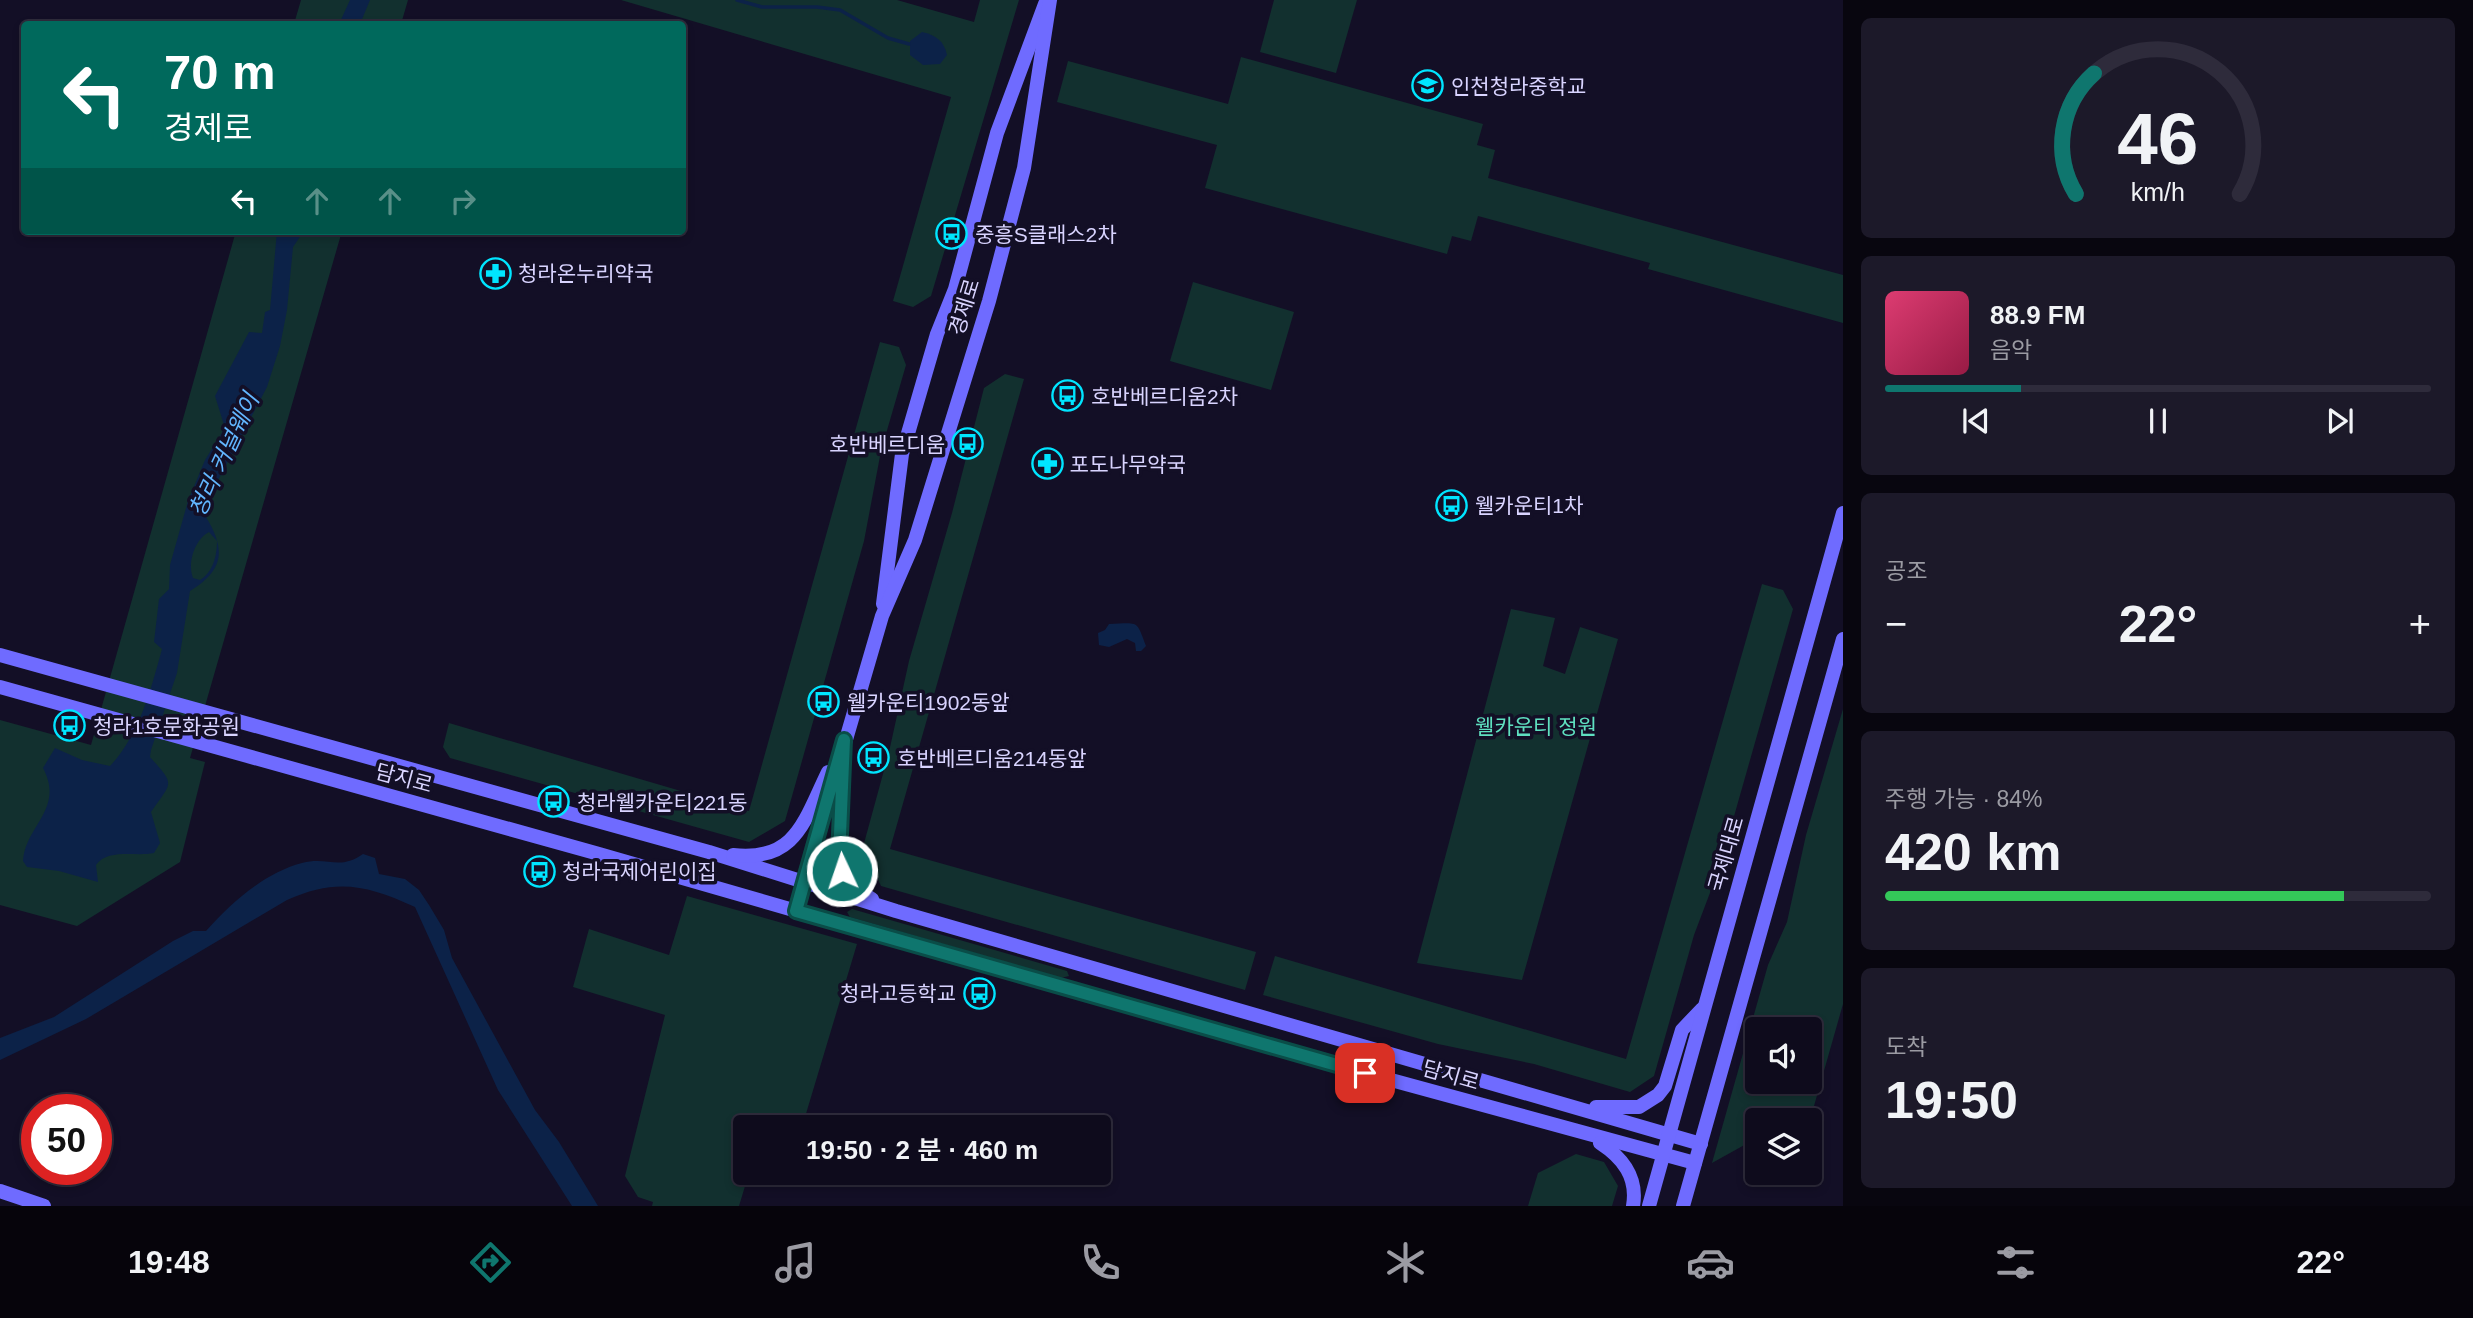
<!DOCTYPE html>
<html lang="ko">
<head>
<meta charset="utf-8">
<style>
  :root { --surface:#0e0b1c; --page:#1c1929; --text:#f1f3f6; --muted:#9b9ba3; --line:#2e2b3b; --accent:#0f766e }
  body { margin:0; font-family:Arial,"Noto Sans KR",sans-serif; background:var(--page); color:var(--text); height:100vh; display:flex; flex-direction:column; font-size:26px; white-space:nowrap }
  * { box-sizing:border-box; margin:0 }
  p { font-size:23px; color:var(--muted) }
  .icon { flex:none; width:38px; height:38px; fill:none; stroke:currentColor; stroke-width:2; stroke-linecap:round; stroke-linejoin:round }
  .map { position:relative; flex:1; overflow:hidden }
  .sheet { display:flex; flex-direction:column; gap:18px; padding:18px; background:#08060f; width:630px }
  .sheet>* { flex:none }
  .banner { position:absolute; left:21px; top:21px; width:665px; height:214px; border-radius:7px; box-shadow:0 4px 10px #0003,0 0 0 2px var(--line); background:#00695c; color:#fff; overflow:hidden }
  .controls { position:absolute; left:1745px; top:1017px; display:grid; gap:14px }
  .controls a { display:grid; place-items:center; width:77px; height:77px; border-radius:7px; background:var(--surface); box-shadow:0 4px 10px #0003,0 0 0 2px var(--line); font-size:35px }
  .speed { position:absolute; left:21px; top:1094px; display:flex; gap:14px; font-size:35px; font-weight:700; text-align:center }
  .speed>* { display:grid; place-content:center; width:91px; height:91px; border-radius:50%; background:var(--surface); box-shadow:0 4px 10px #0003,0 0 0 2px var(--line); line-height:1 }
  .speed .limit { border:10px solid #d22; background:#fff; color:#111 }
  .pin { position:absolute; display:grid; place-items:center; width:60px; height:60px; color:#fff; margin:-30px; border-radius:14px; box-shadow:0 4px 10px #0006 }
  .me { position:absolute; width:77px; margin:-38px; rotate:357deg; stroke-linejoin:round; filter:drop-shadow(0 0 5px #0008) }
  .turn { display:flex; align-items:center; gap:24px; height:147px; padding:0 28px; font-size:32px }
  .turn .icon { width:91px; height:91px; stroke-width:2.5 }
  .turn b { display:block; font-size:49px; line-height:60px }
  .lanes { display:flex; align-items:center; height:66px; padding:0 28px; background:#0003; justify-content:center; gap:35px; direction:ltr }
  .lanes .off { opacity:.35 }
  .big { font-size:52px; font-weight:600; line-height:1.1 }
  .sheet .card { flex:1; display:flex; flex-direction:column; justify-content:center; gap:10px; min-width:0; padding:0 24px; border-radius:10px; background:var(--page) }
  .sheet .dial { align-items:center; gap:0 }
  .dial svg { height:182px; overflow:visible; fill:none; stroke:var(--line); stroke-width:7; stroke-linecap:round; text-anchor:middle }
  .dial text { fill:var(--text); stroke:none }
  .song { display:flex; align-items:center; gap:21px }
  .cover { width:84px; height:84px; border-radius:10px; background:linear-gradient(135deg,hsl(340 70% 55%),hsl(340 70% 35%)) }
  .played { height:7px; border-radius:4px; background:linear-gradient(90deg,var(--accent) 25%,var(--line) 25%) }
  .keys { display:flex; justify-content:space-around; direction:ltr }
  .heat { display:flex; justify-content:space-between; align-items:center; font-size:38px; direction:ltr }
  .charge { height:10px; border-radius:5px; background:linear-gradient(90deg,#34c759 84%,var(--line) 0) }
  .trip { position:absolute; left:733px; top:1115px; width:378px; height:70px; border-radius:7px; background:var(--surface); box-shadow:0 4px 10px #0003,0 0 0 2px var(--line); font-weight:600; line-height:70px; text-align:center }
  .dock { display:flex; height:112px; justify-content:space-around; align-items:center; background:#06040b; color:var(--muted) }
  .dock .icon { width:49px; height:49px }
  .dock .selected { color:var(--accent) }
  .dock b { font-size:32px; color:var(--text) }
  main { display:flex; flex:1; min-height:0 }
  .map>svg:first-child { display:block }
  .green { fill:#12302f; fill-rule:evenodd }
  .water { fill:#0c2248; fill-rule:evenodd }
  .lines { fill:none; stroke-linecap:round; stroke-linejoin:round }
  .stream { stroke:#0c2248; stroke-width:3.5 }
  .secondary { stroke:#6f6bff; stroke-width:14 }
  .route-casing { stroke:#0a4d48; stroke-width:18 }
  .route { stroke:#0f766e; stroke-width:12 }
  .labels { text-anchor:middle; dominant-baseline:central; stroke-width:7; stroke-linejoin:round; paint-order:stroke }
  .poi-label { font-size:21px; fill:#d9d4ff; stroke:#130f26; text-anchor:start }
  .street-label { font-size:21px; fill:#d9d4ff; stroke:#130f26 }
  .park-label { font-size:21px; fill:#5fe0c0; stroke:#130f26 }
  .water-label { font-size:23px; font-style:italic; fill:#62b6ff; stroke:#130f26 }
</style>
</head>
<body>
<main>
<div class="map">
<svg width="1843" height="1206" viewBox="0 0 1843 1206">
  <rect width="100%" height="100%" fill="#130f26"/>
  <!-- green -->
  <g class="green">
    <path d="M301,0H408L401,24H294Z"/>
    <path d="M621,0H897L974,22L980,0H1019L931,296L913,307L893,301L951,97Z"/>
    <path d="M1274,0H1357L1336,73L1260,52Z"/>
    <path d="M1241,57L1483,124L1477,145L1495,150L1488,178L1843,275V323L1648,269L1650,263L1478,216L1471,241L1452,236L1447,254L1205,188L1217,145L1057,102L1068,61L1228,104Z"/>
    <path d="M236,231H342L190,758L205,762L180,862L77,926L0,905V720L91,745Z"/>
    <path d="M1193,282L1294,312L1271,390L1170,361Z"/>
    <path d="M880,342L899,347L906,365L881,451L864,541L785,821L749,842L450,758L443,747L449,723L749,811Z"/>
    <path d="M1005,374L1024,379L890,849L1256,952L1245,990L881,886L863,847L889,752L909,661L952,513L984,388Z"/>
    <path d="M1762,584L1783,590L1793,609L1719,869L1694,935L1654,1076L1630,1092L1534,1064L1438,1044L1263,995L1275,956L1626,1059Z"/>
    <path d="M1511,609L1555,618L1543,666L1565,674L1580,627L1618,639L1522,980L1417,963Z"/>
    <path d="M1843,709V1004L1814,1106L1789,1120H1757V1138L1712,1163L1768,965L1787,922L1806,835ZM1757,1029H1810V1082H1757Z"/>
    <path d="M687,896L857,944L802,1127H746V1172L749,1173L739,1206H652L653,1202L638,1197L625,1176L665,1015L573,987L589,929L669,955Z"/>
    <path d="M852,909L1067,971L1069,976L1061,978L850,917L847,912Z"/>
    <path d="M1576,1154L1604,1162L1618,1186L1612,1206H1528L1538,1173Z"/>
  </g>
  <!-- water -->
  <g class="water">
    <path d="M350,0H370L360,24H339Z"/>
    <path d="M922,32C936,35 944,41 947,55L940,64L923,65L910,55V41Z"/>
    <path d="M277,231H304L293,247L287,310L280,346L267,387L205,505L210,510L206,517C226,550 224,570 190,591L177,673L151,750L150,757C176,786 172,781 151,812L160,843L154,853C136,857 108,848 96,865L98,882L59,871L27,867L23,861C25,826 65,809 43,768L55,748L82,760L110,766C139,736 151,689 162,649L154,642L159,599L169,589L170,565L188,501L205,460L225,428L215,396L249,332L262,333L265,312L270,310ZM209,532L217,541C217,556 213,572 200,580L193,578C187,563 195,539 209,532Z"/>
    <path d="M1109,624C1140,623 1136,620 1146,646L1141,651H1136L1135,643L1127,639L1109,647L1099,645L1098,633L1105,630Z"/>
    <path d="M363,854L375,858L379,874L405,879L419,890L429,905L444,930L452,958L535,1110L559,1142L598,1206H572L498,1090L415,907C366,885 337,878 287,900L86,1019L0,1060V1038L54,1017L173,941L193,931H206C231,903 264,873 302,863C328,856 339,871 363,854Z"/>
  </g>
  <g class="lines">
    <!-- stream -->
    <path class="stream" d="M737,0L762,7H817L840,10L888,38L909,44"/>
    <!-- secondary -->
    <g class="secondary">
      <path d="M883,604L902,454L937,334L955,289L997,133L1045,4"/>
      <path d="M0,655L709,852L896,911L1701,1144"/>
      <path d="M0,687L599,854L1241,1039L1695,1163"/>
      <path d="M844,759L839,858C844,878 854,889 872,899"/>
      <path d="M733,855C796,862 804,821 828,772"/>
      <path d="M796,911L882,616L915,540L989,301L1024,168L1050,0"/>
      <path d="M1596,1107H1639L1658,1095L1665,1086L1682,1030L1702,1009"/>
      <path d="M1600,1143C1623,1158 1638,1177 1633,1206"/>
      <path d="M0,1191L44,1206"/>
      <path d="M1649,1206L1843,513"/>
      <path d="M1683,1206L1843,639"/>
    </g>
  </g>
  <g class="lines">
    <defs>
      <path id="route" d="M842,871L839,858L844,740L796,911L1365,1073"/>
    </defs>
    <!-- route casing -->
    <use href="#route" class="route-casing"/>
    <!-- route -->
    <use href="#route" class="route"/>
  </g>
  <!-- icons -->
  <defs>
    <symbol id="school-ring" viewBox="-11 -11 22 22"><circle r="9.5" fill="#130f26" stroke="#00e5ff" stroke-width="1.5"/><path d="M0-5L7-2L0 1L-7-2ZM-4 1L0 2.5L4 1V4Q0 6-4 4Z" fill="#00e5ff"/></symbol>
    <symbol id="bus-ring" viewBox="-11 -11 22 22"><circle r="9.5" fill="#130f26" stroke="#00e5ff" stroke-width="1.5"/><path d="M-5-6H5V4H4V6H2V4H-2V6H-4V4H-5ZM-3.5-4V0h7V-4ZM-3.5 1.2v1.5H-2V1.2ZM2 1.2v1.5H3.5V1.2Z" fill="#00e5ff"/></symbol>
    <symbol id="pharmacy-ring" viewBox="-11 -11 22 22"><circle r="9.5" fill="#130f26" stroke="#00e5ff" stroke-width="1.5"/><path d="M-2-6h4v4h4v4h-4v4h-4v-4h-4v-4h4Z" fill="#00e5ff"/></symbol>
  </defs>
  <g fill-rule="evenodd">
    <use href="#school-ring" x="1410" y="68" width="35" height="35"/>
    <use href="#bus-ring" x="934" y="216" width="35" height="35"/>
    <use href="#pharmacy-ring" x="478" y="256" width="35" height="35"/>
    <use href="#bus-ring" x="1050" y="378" width="35" height="35"/>
    <use href="#bus-ring" x="950" y="426" width="35" height="35"/>
    <use href="#pharmacy-ring" x="1030" y="446" width="35" height="35"/>
    <use href="#bus-ring" x="1434" y="488" width="35" height="35"/>
    <use href="#bus-ring" x="806" y="684" width="35" height="35"/>
    <use href="#bus-ring" x="52" y="708" width="35" height="35"/>
    <use href="#bus-ring" x="856" y="740" width="35" height="35"/>
    <use href="#bus-ring" x="536" y="784" width="35" height="35"/>
    <use href="#bus-ring" x="522" y="854" width="35" height="35"/>
    <use href="#bus-ring" x="962" y="976" width="35" height="35"/>
  </g>
  <g class="labels">
    <!-- poi labels -->
    <g class="poi-label">
      <text x="1451" y="86">인천청라중학교</text>
      <text x="975" y="234">중흥S클래스2차</text>
      <text x="518" y="273">청라온누리약국</text>
      <text x="1091" y="396">호반베르디움2차</text>
      <text x="945" y="444" text-anchor="end">호반베르디움</text>
      <text x="1070" y="464">포도나무약국</text>
      <text x="1475" y="505">웰카운티1차</text>
      <text x="847" y="702">웰카운티1902동앞</text>
      <text x="93" y="726">청라1호문화공원</text>
      <text x="897" y="758">호반베르디움214동앞</text>
      <text x="577" y="802">청라웰카운티221동</text>
      <text x="562" y="871">청라국제어린이집</text>
      <text x="956" y="993" text-anchor="end">청라고등학교</text>
    </g>
    <!-- street labels -->
    <g class="street-label">
      <text transform="translate(964 307) rotate(-73)">경제로</text>
      <text transform="translate(404 778) rotate(15)">담지로</text>
      <text transform="translate(1726 854) rotate(-74)">국제대로</text>
      <text transform="translate(1451 1075) rotate(16)">담지로</text>
    </g>
    <!-- park labels -->
    <g class="park-label">
      <text x="1536" y="726">웰카운티 정원</text>
    </g>
    <!-- water labels -->
    <g class="water-label">
      <text transform="translate(224 455) rotate(-65)">청라 커널웨이</text>
    </g>
  </g>
</svg>
<div class="controls">
<a><svg class="icon" aria-label="sound" viewBox="0 0 24 24"><path d="M4 9h4l5-4v14l-5-4H4zM17 9q2 3 0 6"/></svg></a>
<a><svg class="icon" aria-label="layers" viewBox="0 0 24 24"><path d="M12 4l9 5-9 5-9-5zM3 14l9 5 9-5"/></svg></a>
</div>
<div class="speed"><div class="limit">50</div></div>
<div class="pin" style="left:1365px;top:1073px;background:#d93025"><svg class="icon" aria-label="arrive" viewBox="0 0 24 24"><path d="M6 21V4h12l-3 4 3 4H6"/></svg></div>
<svg class="me" style="left:842px;top:871px" viewBox="-20 -20 40 40"><circle r="17" fill="#0f766e" stroke="#fff" stroke-width="3"/><path d="M0-11L8 9 0 5-8 9z" fill="#fff"/></svg>
<div class="trip">19:50 · 2 분 · 460 m</div>
<div class="banner">
<div class="turn"><svg class="icon" aria-label="left" viewBox="0 0 24 24"><path d="M17 20v-9H6M10 6l-5 5 5 5"/></svg><div><b>70 m</b>경제로</div></div>
<div class="lanes"><svg class="icon" aria-label="left" viewBox="0 0 24 24"><path d="M17 20v-9H6M10 6l-5 5 5 5"/></svg><svg class="icon off" aria-label="ahead" viewBox="0 0 24 24"><path d="M12 20V5M6 11l6-6 6 6"/></svg><svg class="icon off" aria-label="ahead" viewBox="0 0 24 24"><path d="M12 20V5M6 11l6-6 6 6"/></svg><svg class="icon off" aria-label="right" viewBox="0 0 24 24"><path d="M7 20v-9h11M14 6l5 5-5 5"/></svg></div>
</div>
</div>
<section class="sheet">
<div class="card dial"><svg viewBox="0 0 100 80">
<path d="M14 69A42 42 0 1 1 86 69"/>
<path d="M14 69A42 42 0 0 1 22 16" stroke="#0f766e"/>
<text x="50" y="56" font-size="32" font-weight="700">46</text>
<text x="50" y="72" font-size="11">km/h</text>
</svg></div>
<div class="card">
<div class="song"><i class="cover"></i><div><b>88.9 FM</b><p>음악</p></div></div>
<div class="played"></div>
<div class="keys"><svg class="icon" aria-label="previous" viewBox="0 0 24 24"><path d="M18 5L8 12l10 7zM5 5v14"/></svg><svg class="icon" aria-label="pause" viewBox="0 0 24 24"><path d="M8 5v14M16 5v14"/></svg><svg class="icon" aria-label="next" viewBox="0 0 24 24"><path d="M6 5l10 7-10 7zM19 5v14"/></svg></div>
</div>
<div class="card"><p>공조</p>
<div class="heat"><a>−</a><b class="big">22°</b><a>+</a></div>
</div>
<div class="card"><p>주행 가능 · 84%</p><b class="big">420 km</b><div class="charge"></div></div>
<div class="card"><p>도착</p><b class="big">19:50</b></div>
</section>
</main>
<nav class="dock">
<b>19:48</b>
<svg class="icon selected" aria-label="directions" viewBox="0 0 24 24"><path d="M12 3l9 9-9 9-9-9zM9 14v-3h6M13 9l2 2-2 2"/></svg>
<svg class="icon" aria-label="music" viewBox="0 0 24 24"><path d="M9 18V5l10-2v13"/><circle cx="6" cy="18" r="3"/><circle cx="16" cy="16" r="3"/></svg>
<svg class="icon" aria-label="phone" viewBox="0 0 24 24"><path d="M5 4h4l2 5-3 2q2 4 5 5l2-3 5 2v4C11 20 4 13 5 4z"/></svg>
<svg class="icon" aria-label="climate" viewBox="0 0 24 24"><path d="M12 3v18M4 7l16 10M4 17L20 7"/></svg>
<svg class="icon" aria-label="car" viewBox="0 0 24 24"><path d="M5 17H2v-5l4-1 3-4h7l3 4 3 1v5h-3M9 17h6M6 11h13"/><circle cx="7" cy="17" r="2"/><circle cx="17" cy="17" r="2"/></svg>
<svg class="icon" aria-label="filters" viewBox="0 0 24 24"><path d="M4 7h16M4 17h16"/><circle cx="9" cy="7" r="2"/><circle cx="15" cy="17" r="2"/></svg>
<b>22°</b>
</nav>
</body>
</html>
